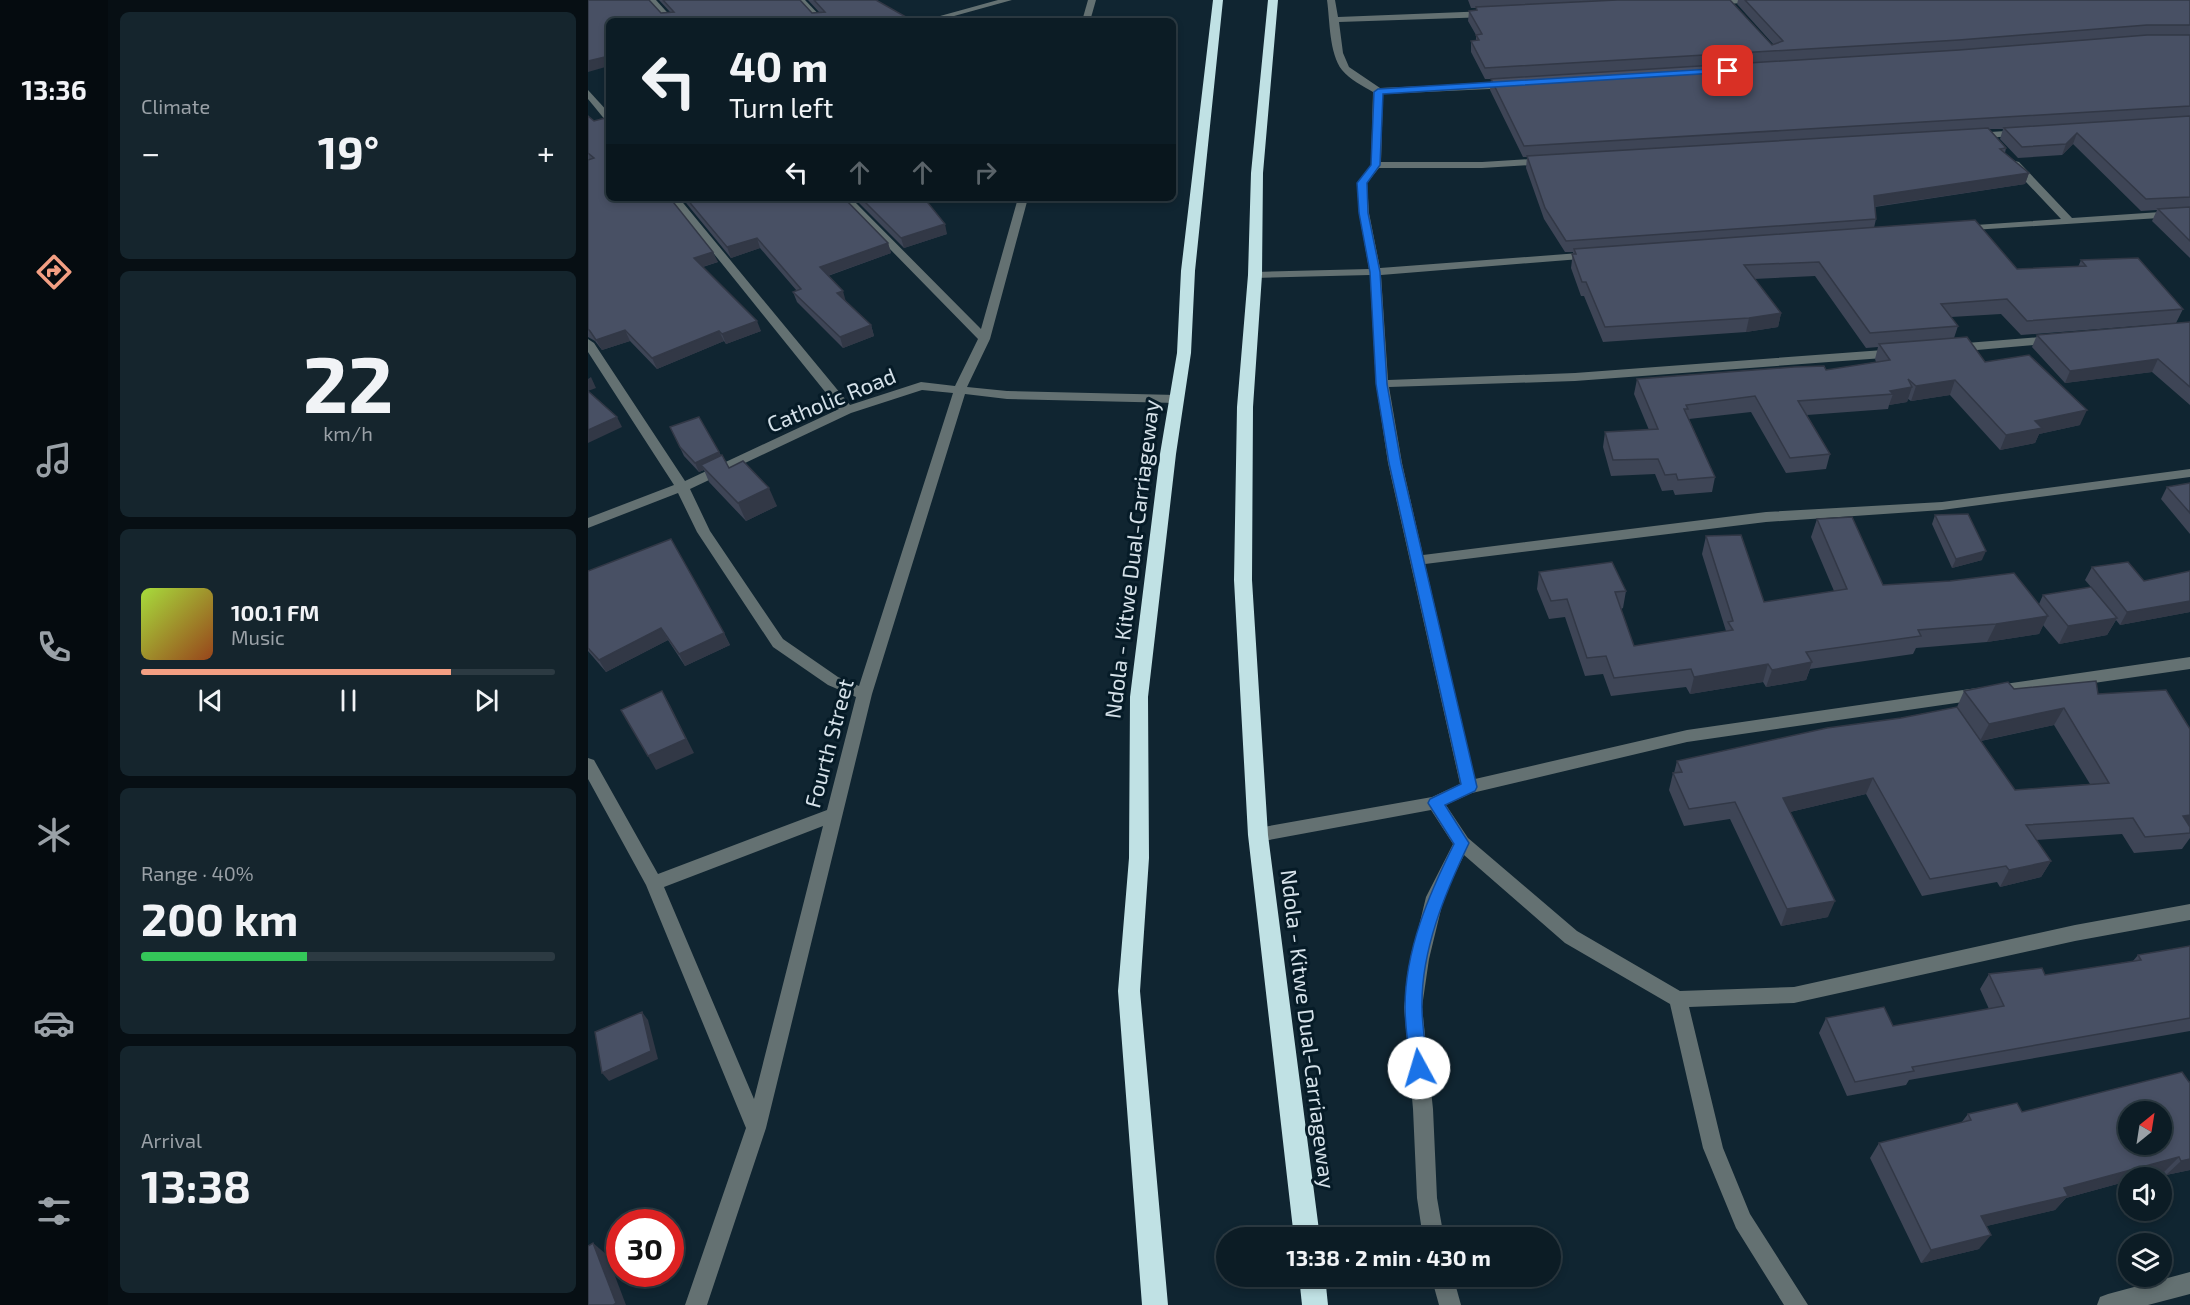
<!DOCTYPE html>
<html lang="en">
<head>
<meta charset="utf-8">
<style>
  :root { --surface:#0c1c25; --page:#15252d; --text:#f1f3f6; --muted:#9aa1a7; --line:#2c3a42; --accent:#f39f83 }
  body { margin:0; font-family:"Exo 2",sans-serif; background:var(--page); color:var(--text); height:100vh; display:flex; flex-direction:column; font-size:22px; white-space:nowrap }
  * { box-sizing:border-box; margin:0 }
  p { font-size:20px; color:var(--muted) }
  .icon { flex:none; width:33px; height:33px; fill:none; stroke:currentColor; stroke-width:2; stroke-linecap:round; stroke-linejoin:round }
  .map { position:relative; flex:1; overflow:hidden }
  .drawer { display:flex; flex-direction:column; gap:12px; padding:12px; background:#070f14; width:480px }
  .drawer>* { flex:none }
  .guide { position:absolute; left:18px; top:18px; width:570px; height:183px; border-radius:9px; box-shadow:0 3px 9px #0003,0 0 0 2px var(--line); background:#0c1c25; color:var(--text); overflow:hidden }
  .needle { width:39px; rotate:30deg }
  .fabs { position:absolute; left:1530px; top:1101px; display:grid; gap:12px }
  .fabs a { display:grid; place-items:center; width:54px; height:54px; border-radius:50%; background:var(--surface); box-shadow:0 3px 9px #0003,0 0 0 2px var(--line); font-size:30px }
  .speed { position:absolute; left:18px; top:1209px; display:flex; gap:12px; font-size:30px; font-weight:700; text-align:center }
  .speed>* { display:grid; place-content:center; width:78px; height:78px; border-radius:50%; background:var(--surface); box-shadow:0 3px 9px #0003,0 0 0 2px var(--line); line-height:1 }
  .speed .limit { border:9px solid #d22; background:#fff; color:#111 }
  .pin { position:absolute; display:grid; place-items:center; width:51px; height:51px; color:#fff; margin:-26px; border-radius:12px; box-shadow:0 3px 9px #0006 }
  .me { position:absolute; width:66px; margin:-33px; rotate:354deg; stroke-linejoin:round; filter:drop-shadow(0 0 4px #0008) }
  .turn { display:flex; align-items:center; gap:21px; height:126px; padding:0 24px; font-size:27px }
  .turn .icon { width:78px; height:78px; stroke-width:2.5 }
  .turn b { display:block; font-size:42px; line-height:51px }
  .lanes { display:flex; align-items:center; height:57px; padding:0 24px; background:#0003; justify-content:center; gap:30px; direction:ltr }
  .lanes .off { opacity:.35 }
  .big { font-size:45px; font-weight:700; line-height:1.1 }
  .drawer .widget { flex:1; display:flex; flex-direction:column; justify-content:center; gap:9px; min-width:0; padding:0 21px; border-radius:9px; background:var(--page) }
  .drawer .dial { align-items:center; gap:0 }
  .dial b { font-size:78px; line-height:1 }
  .song { display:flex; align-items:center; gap:18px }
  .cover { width:72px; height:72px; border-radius:9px; background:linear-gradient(135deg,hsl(80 70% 55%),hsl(20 70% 35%)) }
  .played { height:6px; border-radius:3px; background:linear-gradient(90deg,var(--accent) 75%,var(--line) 75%) }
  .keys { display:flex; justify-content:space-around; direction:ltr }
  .heat { display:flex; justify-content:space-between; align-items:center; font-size:33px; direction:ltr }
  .charge { height:9px; border-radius:4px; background:linear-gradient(90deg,#34c759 40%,var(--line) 0) }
  .trip { position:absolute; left:628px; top:1227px; width:345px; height:60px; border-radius:30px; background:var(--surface); box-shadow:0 3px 9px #0003,0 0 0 2px var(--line); font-weight:700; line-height:60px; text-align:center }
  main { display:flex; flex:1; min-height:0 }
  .tabs { display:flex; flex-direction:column; width:108px; justify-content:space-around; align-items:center; background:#050b0f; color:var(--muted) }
  .tabs .icon { width:42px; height:42px }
  .tabs .active { color:var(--accent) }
  .tabs b { font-size:27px; color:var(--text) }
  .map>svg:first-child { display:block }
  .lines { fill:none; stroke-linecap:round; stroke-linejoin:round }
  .minor { fill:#647172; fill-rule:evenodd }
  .highway { fill:#c0e1e4; fill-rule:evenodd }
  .wall { fill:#3e4556; fill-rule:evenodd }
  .shaded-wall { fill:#323846 }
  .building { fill:#485064; stroke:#323846; stroke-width:1.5; fill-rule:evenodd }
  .route { fill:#1a73e8; stroke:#114b97; stroke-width:1.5 }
  .labels { text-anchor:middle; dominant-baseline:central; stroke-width:6; stroke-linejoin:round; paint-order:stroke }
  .street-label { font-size:22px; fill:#d5e1e9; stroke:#061b27 }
</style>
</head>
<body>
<main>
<nav class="tabs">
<b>13:36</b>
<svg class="icon active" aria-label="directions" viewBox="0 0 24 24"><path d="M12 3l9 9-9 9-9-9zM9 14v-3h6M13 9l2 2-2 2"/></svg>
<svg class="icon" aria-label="music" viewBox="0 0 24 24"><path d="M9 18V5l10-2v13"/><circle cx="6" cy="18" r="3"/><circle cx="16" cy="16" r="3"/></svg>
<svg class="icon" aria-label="phone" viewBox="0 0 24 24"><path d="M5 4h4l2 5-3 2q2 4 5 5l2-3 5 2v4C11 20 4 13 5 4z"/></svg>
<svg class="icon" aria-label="climate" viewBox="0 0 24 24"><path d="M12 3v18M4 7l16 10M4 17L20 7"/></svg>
<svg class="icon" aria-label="car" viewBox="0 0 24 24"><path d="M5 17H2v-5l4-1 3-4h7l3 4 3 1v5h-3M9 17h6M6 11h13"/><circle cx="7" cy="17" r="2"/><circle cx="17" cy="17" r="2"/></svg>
<svg class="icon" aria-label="filters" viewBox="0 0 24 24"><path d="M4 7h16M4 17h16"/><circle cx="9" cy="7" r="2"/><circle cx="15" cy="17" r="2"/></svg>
</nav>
<section class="drawer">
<div class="widget"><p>Climate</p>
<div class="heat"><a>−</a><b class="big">19°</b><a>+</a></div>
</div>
<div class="widget dial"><b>22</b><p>km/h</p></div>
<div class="widget">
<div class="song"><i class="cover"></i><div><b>100.1 FM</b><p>Music</p></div></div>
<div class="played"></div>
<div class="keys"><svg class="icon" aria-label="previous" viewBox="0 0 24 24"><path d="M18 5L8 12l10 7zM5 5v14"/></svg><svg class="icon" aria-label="pause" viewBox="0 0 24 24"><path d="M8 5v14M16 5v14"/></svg><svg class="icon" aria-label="next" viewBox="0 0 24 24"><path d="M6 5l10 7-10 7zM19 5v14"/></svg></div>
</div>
<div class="widget"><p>Range · 40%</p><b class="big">200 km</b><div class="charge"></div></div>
<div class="widget"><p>Arrival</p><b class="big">13:38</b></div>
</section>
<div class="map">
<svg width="1602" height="1305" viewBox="0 0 1602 1305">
  <rect width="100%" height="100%" fill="#102531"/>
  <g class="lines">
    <!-- minor -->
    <g class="minor">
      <path d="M59,0H68L87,21H78Z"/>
      <path d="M208,0H217L237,21H228Z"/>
      <path d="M410,0H424L348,21H334Z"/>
      <path d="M500,0H508L502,21H494Z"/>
      <path d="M739,0H747L750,17L901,11L905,14L901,17L751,22L755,53L761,67L792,88L923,82L928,85L923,88L795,94L793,162H894L958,158L963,161L958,164L894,168H791L779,183L781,213L792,268L1005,252L1010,255L1005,258L793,275L800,380L987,373L1309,349L1315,353L1309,357L987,381L801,387L814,463L835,555L1178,512L1354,502L1602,469V477L1354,510L1178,522L837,564L887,779L1099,730L1602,657V669L1099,742L884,793L858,805L880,838L989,931L1092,991L1206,987L1487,925L1602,904V920L1487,941L1206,1003L1101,1007L1135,1148L1162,1214L1220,1305H1196L1148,1228L1115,1148L1082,1004L977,943L876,855L856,897L841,959L834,1007L845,1109L849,1198L856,1238H835L829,1198L825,1109L816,1007L823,959L838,897L865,844L843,810L670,842L664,840L662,835L664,830L670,828L844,797L872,784L800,463L788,384L782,275L667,278L661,275L667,272L781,269L771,213L769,183L783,165L785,92C775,86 762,80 754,70C741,53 742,21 739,0Z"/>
      <path d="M1119,0H1159L1155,3L1122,5L1119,4Z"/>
      <path d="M0,90L21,113V122L18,121L0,99Z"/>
      <path d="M1434,130L1437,131V135L1386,139L1381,136L1386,133Z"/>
      <path d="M1427,161L1431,162L1484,218L1602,210V216L1369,231L1368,229L1373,226L1473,219L1423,166V162Z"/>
      <path d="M81,198H91L262,405L333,382L367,386L390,339L252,198H263L393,329L430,198H440L402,339L379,387L419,391L589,395L595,399L589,403L419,399L377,394L284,694L178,1128L119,1305H97L158,1128L58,885L0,779V758L6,760L70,874L239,810L268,697L240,685L185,647L109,532L90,493L0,528V518L86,485L0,352V339L6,343L97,481L251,409ZM334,390L365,393L271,686L250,677L195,639L122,531L102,489L263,413ZM235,826L166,1099L76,887Z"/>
      <path d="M1464,336L1470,340L1468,343L1366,352L1360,348L1366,344Z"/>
      <path d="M1602,1272V1294L1560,1305H1509L1512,1297L1520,1294Z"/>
      <path d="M843,1276H865L873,1305H851Z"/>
    </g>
    <!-- highway -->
    <g class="highway">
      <path d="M625,0H635L607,271L603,353L588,454L560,697L561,858L552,991L580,1305H554L530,991L541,858L542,697L572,454L589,353L593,271Z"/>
      <path d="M680,0H690L675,173L674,275L665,407L664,580L680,835L732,1238H706L660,835L646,580L649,407L660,275L663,173Z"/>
      <path d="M711,1276H737L740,1305H714Z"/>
    </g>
  </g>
  <!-- wall -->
  <g class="wall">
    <path d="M71,0H212L224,13L231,12L220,0H288L325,21L73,13L82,12Z"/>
    <path d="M880,0H1142L1184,45L1185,44L1149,4L1150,0H1602V258L1564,221L1569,210L1553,211L1485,144L1474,155L1430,158L1412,139L1415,129H1401L1418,148L1417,153L1441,173L1437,184L1287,207L1288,219L1286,228L1429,269L1490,267L1493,260L1595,309L1588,323L1433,335L1413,314L1363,317L1370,326L1366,338L1397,362L1492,425L1451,434L1447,443L1412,450L1362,395L1323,401L1320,399L1319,402L1301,405L1300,409L1219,415L1242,454L1238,469L1198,473L1163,412L1101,419L1127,477L1124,492L1087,495L1085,490L1074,491L1067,474L1023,476L1015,447L1017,432L1061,430L1046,394L1049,379L1238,370L1288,362L1287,359L1290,347L1278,348L1227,276L1166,279L1193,313L1190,327L1158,332L1015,342L996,296H993L983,268L985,252H977L956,219L938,168L939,157H935L902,90L903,79H897L883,52V41L888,40V35L880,21L881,11L888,10V8H883Z"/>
    <path d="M0,116L130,262L115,267L173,331L138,344L136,341L69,369L42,341L14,350L7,341L0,337Z"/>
    <path d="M94,198H256L300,243L303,253L240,276L258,302L283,325L286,336L255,348L209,302L205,292L209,291L172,248L143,258Z"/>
    <path d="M266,198H336L359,234L316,248Z"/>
    <path d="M1602,322V405L1564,372L1477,383L1444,347L1449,335Z"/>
    <path d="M82,427L131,452L141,468L189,506L158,521L121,482L116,470L111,472L96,456Z"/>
    <path d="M1602,483V534L1573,499L1579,487Z"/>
    <path d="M1347,515L1394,560L1364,568L1344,524Z"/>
    <path d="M1229,519L1295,585L1451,604L1455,595L1503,587L1497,580L1504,567L1556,581L1602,571V612L1532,625L1528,620L1519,635L1471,644L1455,625L1451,634L1399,642L1328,648L1325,654L1222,669L1218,680L1178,687L1175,682L1102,694L1098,687L1023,696L1015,674L997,676L977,617L961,619L949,589L951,572L1038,591L1035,608L1033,609L1046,646L1138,631L1114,554L1118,536L1176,602L1246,591L1223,537Z"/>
    <path d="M0,571L136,633L142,645L97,666L80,640L18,672L0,651Z"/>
    <path d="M1426,689L1510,694L1602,729V838L1594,849L1546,853L1534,834L1448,840L1463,861L1453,877L1412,887L1409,882L1334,896L1278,794L1202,812L1240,917L1193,926L1142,819L1096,826L1081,790L1085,773H1086L1089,761L1369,707L1376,691ZM1466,725L1502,784L1427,790L1393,741Z"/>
    <path d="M1602,946V1031L1321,1080L1318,1085L1259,1096L1231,1033L1238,1018L1305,1026L1401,1009L1392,989L1401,974L1457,975L1545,961L1550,955Z"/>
    <path d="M1594,1072L1602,1170L1578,1175L1576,1172L1540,1178V1181L1478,1198L1467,1210L1398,1226L1391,1249L1333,1263L1282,1158L1291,1143L1373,1123L1380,1114L1434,1112Z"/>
  </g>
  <!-- shaded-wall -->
  <g class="shaded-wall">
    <path d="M21,56V66L0,72V61Z"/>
    <path d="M1489,133L1485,144L1474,155L1478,144Z"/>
    <path d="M1441,173L1437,184L1283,207L1286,196Z"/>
    <path d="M357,224L359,234L316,248L313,238Z"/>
    <path d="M169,238L172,248L143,258L139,247Z"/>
    <path d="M300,243L303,253L236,277L232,267Z"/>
    <path d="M125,252L130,262L110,268L106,258Z"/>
    <path d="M255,291L258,302L249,293Z"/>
    <path d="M1193,313L1190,327L1158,332L1161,318Z"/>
    <path d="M169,321L173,331L138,344L134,334Z"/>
    <path d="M283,325L286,336L255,348L252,337Z"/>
    <path d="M37,330L42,341L14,350L8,340Z"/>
    <path d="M131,331L136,341L69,369L64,358Z"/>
    <path d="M1570,359L1564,372L1477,383L1482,371Z"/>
    <path d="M3,377L8,388L0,391V379Z"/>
    <path d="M1367,380L1362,395L1323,401L1328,386Z"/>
    <path d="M1324,387L1319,402L1301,405L1305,394L1302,391Z"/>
    <path d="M1499,410L1492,425L1451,434L1447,443L1412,450L1418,435L1447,421Z"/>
    <path d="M29,417L34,427L0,443V430Z"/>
    <path d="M131,452L135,461L113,465L116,470L111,472L107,463Z"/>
    <path d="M181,488L189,506L158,521L150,503Z"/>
    <path d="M1398,551L1394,560L1364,568L1368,559Z"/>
    <path d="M1602,601V612L1532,625L1539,612Z"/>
    <path d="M1460,616L1451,634L1399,642L1408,624Z"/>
    <path d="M1529,618L1519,635L1471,644L1480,626Z"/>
    <path d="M73,628L80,640L18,672L11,660Z"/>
    <path d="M136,633L142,645L97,666L91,654Z"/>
    <path d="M1224,662L1218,680L1178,687L1184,670Z"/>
    <path d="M1180,664L1175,682L1102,694L1106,677Z"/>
    <path d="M74,691L82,705L106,753L68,770L60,756Z"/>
    <path d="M1476,708L1466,725L1392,741L1401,724Z"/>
    <path d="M1285,778L1278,794L1189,815L1195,798Z"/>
    <path d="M1602,815V829L1595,816Z"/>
    <path d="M1463,861L1453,877L1412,887L1421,870Z"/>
    <path d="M1247,901L1240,917L1193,926L1199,909Z"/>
    <path d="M54,1012L60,1020L70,1059L21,1081L14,1073Z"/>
    <path d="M1591,1157L1576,1172L1555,1178H1540V1181L1478,1198L1467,1210L1382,1230L1393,1216L1476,1188Z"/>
    <path d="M1602,1159V1170L1578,1175L1593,1161Z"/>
    <path d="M1403,1235L1391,1249L1333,1263L1343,1250Z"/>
    <path d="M5,1243L19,1255L38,1305H25Z"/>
  </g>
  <!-- building -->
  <g class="building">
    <path d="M0,0H61L73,13L86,12L75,0H212L224,13L237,12L226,0H288L325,21H21V56L0,61Z"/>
    <path d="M1029,0H1142L1184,45L1195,41L1157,0H1602V25H1559L1371,40L897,68L883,41L891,40L888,35L894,34L881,11L889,10L888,7Z"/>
    <path d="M1559,35H1602V106L936,146L903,79L1371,50Z"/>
    <path d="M0,116L6,121L21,117V198H82L125,252L106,258L169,321L134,334L131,331L64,358L37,330L8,340L2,331L0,329V160L6,158L0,153Z"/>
    <path d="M1602,116V197L1558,199L1489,133L1478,144L1434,147L1416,128Z"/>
    <path d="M1400,128L1418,148L1412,149L1441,173L1286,196L1288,219L978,241L957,208L939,156Z"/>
    <path d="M98,198H256L300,243L232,267L255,291L249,293L283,325L252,337L205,292L213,289L169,238L139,247Z"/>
    <path d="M273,198H336L357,224L313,238Z"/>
    <path d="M1602,207V241L1570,209Z"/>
    <path d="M1387,220L1429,269L1498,266L1493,260L1550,258L1595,309L1439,321L1419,299L1353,304L1370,326L1282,333L1231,262L1156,265L1193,313L1161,318L1017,327L998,282H994L984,254H988L986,249Z"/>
    <path d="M1602,322V387L1570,359L1482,371L1449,335Z"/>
    <path d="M1379,337L1397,362L1441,355L1499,410L1447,421L1454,428L1418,435L1367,380L1328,386L1320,379L1324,387L1302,391L1305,394L1210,401L1242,454L1202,458L1167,396L1098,405L1100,409H1096L1127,477L1090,480L1088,474L1077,475L1070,459L1025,460L1017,432L1070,429L1049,379L1206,367L1236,366L1238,370L1302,360L1291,344Z"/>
    <path d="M0,391L29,417L0,430Z"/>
    <path d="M111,417L131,452L107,463L92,447L82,427Z"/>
    <path d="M134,455L141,468L155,461L181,488L150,503L113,465Z"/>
    <path d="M1602,483V513L1579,487Z"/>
    <path d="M1380,514L1398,551L1368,559L1347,515Z"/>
    <path d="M1264,517L1295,585L1362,581L1426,573L1460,616L1408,624L1330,630L1333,636L1218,652L1224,662L1184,670L1180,664L1106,677L1103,669L1026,678L1018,656L999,658L979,599L963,601L951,572L1024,562L1038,591L1027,592L1046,646L1145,630L1140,622L1145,621L1118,536L1153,535L1176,602L1259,589L1229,519Z"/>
    <path d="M83,539L136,633L91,654L73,628L11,660L0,648V571Z"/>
    <path d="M1540,562L1556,581L1602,571V601L1539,612L1504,567Z"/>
    <path d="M1503,587L1529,618L1480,626L1455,595Z"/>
    <path d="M1508,681L1510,694L1578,690L1602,729V815L1595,816L1602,827V833L1557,837L1545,818L1438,825L1463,861L1421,870L1418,866L1342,879L1285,778L1195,798L1247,901L1199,909L1147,802L1101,809L1085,773L1094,772L1089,761L1239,728L1313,718L1369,707L1427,790L1521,783L1476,708L1401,724L1376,691L1420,682L1426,689Z"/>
    <path d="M74,691L98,739L60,756L33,710Z"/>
    <path d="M1602,946V1018L1324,1067L1326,1071L1267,1082L1238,1018L1296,1007L1305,1026L1416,1006L1401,974L1454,968L1457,975L1553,960L1550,955Z"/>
    <path d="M54,1012L63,1051L14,1073L7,1032Z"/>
    <path d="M1594,1072L1601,1082H1602V1159L1593,1161L1591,1157L1476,1188L1480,1196L1393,1216L1403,1235L1343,1250L1291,1143L1383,1120L1380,1114L1429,1103L1434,1112ZM1540,1112H1574V1144H1540Z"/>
    <path d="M5,1243L28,1303L25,1305H0V1246Z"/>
  </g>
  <!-- route -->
  <path class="route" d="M1140,68L1143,72L795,94L792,165L779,183L780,213L792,272L799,384L813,463L889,787L887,791L857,805L881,843C857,893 833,950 834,1007C834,1027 838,1048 840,1068L837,1074L831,1076L825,1074L822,1068C821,1048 817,1027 817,1007C817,950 841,894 866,844L840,803L842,799L873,784L801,463L788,384L782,272L771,213L769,183L783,165L786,92L790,89Z"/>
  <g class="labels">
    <!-- street labels -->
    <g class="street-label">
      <text transform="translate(243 399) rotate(-22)">Catholic Road</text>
      <text transform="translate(543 559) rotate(-83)">Ndola - Kitwe Dual-Carriageway</text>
      <text transform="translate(240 743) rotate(-75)">Fourth Street</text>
      <text transform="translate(721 1029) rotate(83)">Ndola - Kitwe Dual-Carriageway</text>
    </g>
  </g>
</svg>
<div class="fabs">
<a><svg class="needle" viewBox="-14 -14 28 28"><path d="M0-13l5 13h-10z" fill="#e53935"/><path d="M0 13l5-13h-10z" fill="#9aa1a7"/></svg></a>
<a><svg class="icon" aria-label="sound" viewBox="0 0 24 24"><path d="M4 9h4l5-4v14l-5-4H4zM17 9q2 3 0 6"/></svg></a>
<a><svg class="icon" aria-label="layers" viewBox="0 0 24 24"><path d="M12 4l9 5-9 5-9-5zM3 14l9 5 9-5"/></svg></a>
</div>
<div class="speed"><div class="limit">30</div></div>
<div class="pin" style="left:1140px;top:71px;background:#d93025"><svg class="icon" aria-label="arrive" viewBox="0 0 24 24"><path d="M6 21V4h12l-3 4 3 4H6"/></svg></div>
<svg class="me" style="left:831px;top:1068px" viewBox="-20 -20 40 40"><circle r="19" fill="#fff"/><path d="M0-13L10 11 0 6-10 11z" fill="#1a73e8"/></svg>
<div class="trip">13:38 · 2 min · 430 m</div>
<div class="guide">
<div class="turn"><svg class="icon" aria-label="left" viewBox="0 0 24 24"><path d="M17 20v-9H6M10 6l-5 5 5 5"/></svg><div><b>40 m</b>Turn left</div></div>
<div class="lanes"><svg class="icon" aria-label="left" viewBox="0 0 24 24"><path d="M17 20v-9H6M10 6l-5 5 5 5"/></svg><svg class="icon off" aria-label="ahead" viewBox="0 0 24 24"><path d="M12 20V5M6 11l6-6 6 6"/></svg><svg class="icon off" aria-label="ahead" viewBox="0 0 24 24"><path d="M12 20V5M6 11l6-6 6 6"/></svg><svg class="icon off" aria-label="right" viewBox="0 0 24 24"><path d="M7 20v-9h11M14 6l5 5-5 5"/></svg></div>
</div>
</div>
</main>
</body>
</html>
